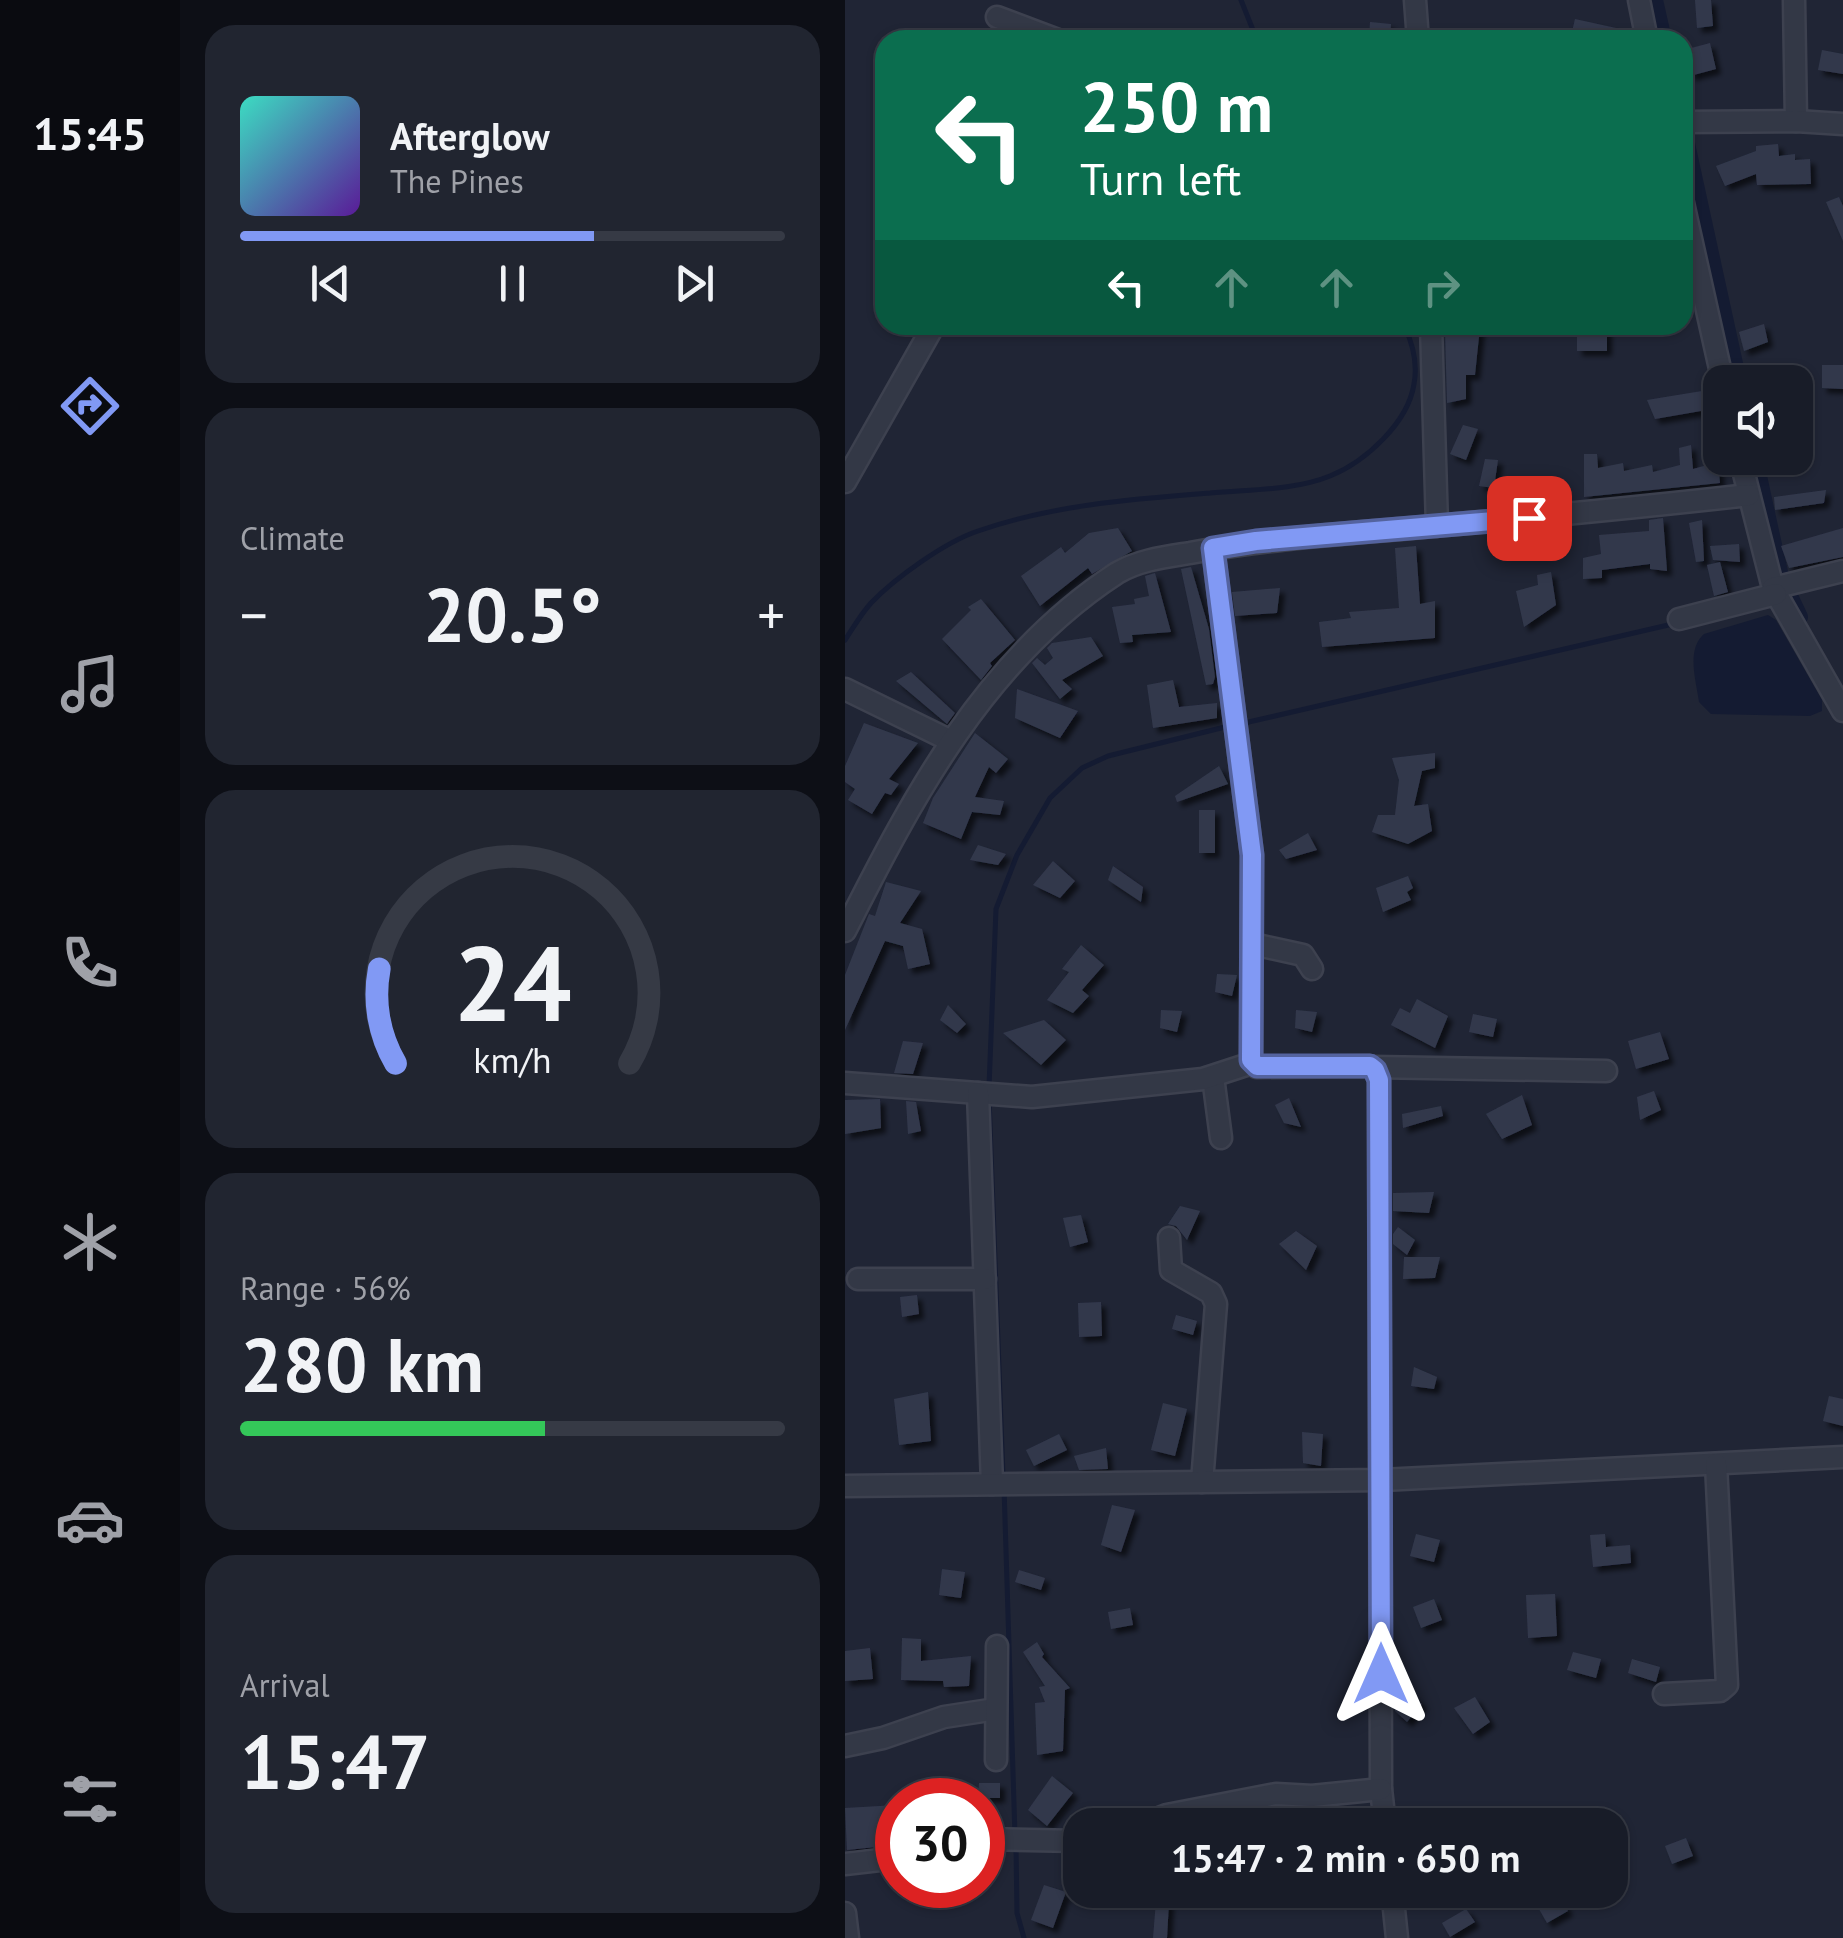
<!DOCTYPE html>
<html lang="en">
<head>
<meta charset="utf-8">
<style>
  :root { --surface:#181c28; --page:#212530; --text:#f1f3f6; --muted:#9fa1a8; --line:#363a45; --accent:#8199f4 }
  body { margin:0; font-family:"PT Sans",sans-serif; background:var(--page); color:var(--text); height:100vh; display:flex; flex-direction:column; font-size:38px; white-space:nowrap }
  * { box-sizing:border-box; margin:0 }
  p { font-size:32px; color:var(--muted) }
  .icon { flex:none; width:55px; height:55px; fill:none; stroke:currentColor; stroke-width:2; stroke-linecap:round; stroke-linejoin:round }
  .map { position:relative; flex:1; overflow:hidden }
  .drawer { display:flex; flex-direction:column; gap:25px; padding:25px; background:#0d0f16; width:665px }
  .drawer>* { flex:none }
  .hud { position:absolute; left:30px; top:30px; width:818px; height:305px; border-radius:30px; box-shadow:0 2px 8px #0004,0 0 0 2px var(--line); background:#0b6e4f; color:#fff; overflow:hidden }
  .controls { position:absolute; left:858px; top:365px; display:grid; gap:20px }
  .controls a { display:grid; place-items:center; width:110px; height:110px; border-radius:20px; background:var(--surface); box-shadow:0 2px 8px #0004,0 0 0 2px var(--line); font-size:50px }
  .speed { position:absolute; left:30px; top:1778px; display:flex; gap:20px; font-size:50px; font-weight:700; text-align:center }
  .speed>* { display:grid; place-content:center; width:130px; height:130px; border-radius:50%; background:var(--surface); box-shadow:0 2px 8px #0004,0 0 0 2px var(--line); line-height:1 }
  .speed .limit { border:15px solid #d22; background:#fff; color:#111 }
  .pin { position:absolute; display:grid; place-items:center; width:85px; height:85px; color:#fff; margin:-42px; border-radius:20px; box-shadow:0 5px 15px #0006 }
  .me { position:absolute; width:110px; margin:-55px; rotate:0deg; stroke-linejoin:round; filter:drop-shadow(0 0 8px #0008) }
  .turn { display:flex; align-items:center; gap:35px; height:210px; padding:0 40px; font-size:45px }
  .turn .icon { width:130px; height:130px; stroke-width:2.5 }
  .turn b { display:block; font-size:70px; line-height:85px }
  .lanes { display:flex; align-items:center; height:95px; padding:0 40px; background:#0003; justify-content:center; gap:50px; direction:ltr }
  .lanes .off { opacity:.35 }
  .big { font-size:75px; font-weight:600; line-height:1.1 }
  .drawer .tile { flex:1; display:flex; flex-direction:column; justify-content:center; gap:15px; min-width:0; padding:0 35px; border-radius:30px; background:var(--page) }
  .drawer .dial { align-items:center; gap:0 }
  .dial svg { height:260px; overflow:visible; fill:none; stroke:var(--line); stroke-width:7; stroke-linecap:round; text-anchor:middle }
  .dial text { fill:var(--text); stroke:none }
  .song { display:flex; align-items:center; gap:30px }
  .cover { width:120px; height:120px; border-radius:15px; background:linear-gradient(135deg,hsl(170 70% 55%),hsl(270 70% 35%)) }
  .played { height:10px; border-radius:5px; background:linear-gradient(90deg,var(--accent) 65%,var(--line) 65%) }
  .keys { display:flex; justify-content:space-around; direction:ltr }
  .heat { display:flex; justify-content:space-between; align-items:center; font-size:55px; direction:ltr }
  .charge { height:15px; border-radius:8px; background:linear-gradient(90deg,#34c759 56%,var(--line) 0) }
  .trip { position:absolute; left:218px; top:1808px; width:565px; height:100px; border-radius:30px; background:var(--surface); box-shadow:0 2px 8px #0004,0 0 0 2px var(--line); font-weight:600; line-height:100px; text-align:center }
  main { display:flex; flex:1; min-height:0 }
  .tab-bar { display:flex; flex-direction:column; width:180px; justify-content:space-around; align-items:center; background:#0a0b10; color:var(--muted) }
  .tab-bar .icon { width:70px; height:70px }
  .tab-bar .on { color:var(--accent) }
  .tab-bar b { font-size:45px; color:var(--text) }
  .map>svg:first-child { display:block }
  .water { fill:#141b32 }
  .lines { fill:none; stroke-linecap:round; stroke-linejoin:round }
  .stream { stroke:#141b32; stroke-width:5 }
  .canal { stroke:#141b32; stroke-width:18 }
  .building { fill:#32384c; filter:url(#shadow) }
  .minor-casing { stroke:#3d414f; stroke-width:25 }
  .minor { stroke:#333846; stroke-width:20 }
  .route-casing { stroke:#54639f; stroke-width:25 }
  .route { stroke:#8199f4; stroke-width:18 }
</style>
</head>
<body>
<main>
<nav class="tab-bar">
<b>15:45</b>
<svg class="icon on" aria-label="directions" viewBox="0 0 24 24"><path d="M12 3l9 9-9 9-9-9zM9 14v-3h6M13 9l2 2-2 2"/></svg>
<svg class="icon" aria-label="music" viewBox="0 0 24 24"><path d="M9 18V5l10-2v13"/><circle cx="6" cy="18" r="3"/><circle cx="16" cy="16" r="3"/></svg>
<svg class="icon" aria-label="phone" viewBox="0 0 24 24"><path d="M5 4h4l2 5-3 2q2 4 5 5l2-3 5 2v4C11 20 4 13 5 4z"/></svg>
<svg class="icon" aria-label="climate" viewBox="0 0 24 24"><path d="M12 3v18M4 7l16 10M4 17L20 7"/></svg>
<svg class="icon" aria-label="car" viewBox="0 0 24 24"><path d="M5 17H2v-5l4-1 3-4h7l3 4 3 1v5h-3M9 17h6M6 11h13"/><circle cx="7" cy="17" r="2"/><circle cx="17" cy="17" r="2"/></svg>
<svg class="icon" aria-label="filters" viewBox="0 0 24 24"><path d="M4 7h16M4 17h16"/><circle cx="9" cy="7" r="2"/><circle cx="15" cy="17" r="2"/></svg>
</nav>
<section class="drawer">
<div class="tile">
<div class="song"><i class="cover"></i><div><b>Afterglow</b><p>The Pines</p></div></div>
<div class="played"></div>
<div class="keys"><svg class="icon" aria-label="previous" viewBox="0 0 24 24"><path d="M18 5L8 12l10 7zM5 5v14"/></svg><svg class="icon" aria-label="pause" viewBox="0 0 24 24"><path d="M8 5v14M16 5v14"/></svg><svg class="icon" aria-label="next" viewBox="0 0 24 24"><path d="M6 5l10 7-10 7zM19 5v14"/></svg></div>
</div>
<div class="tile"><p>Climate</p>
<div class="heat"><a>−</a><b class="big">20.5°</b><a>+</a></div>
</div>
<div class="tile dial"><svg viewBox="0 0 100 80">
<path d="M14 69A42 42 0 1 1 86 69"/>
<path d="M14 69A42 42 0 0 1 9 40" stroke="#8199f4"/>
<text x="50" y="56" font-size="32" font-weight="700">24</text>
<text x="50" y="72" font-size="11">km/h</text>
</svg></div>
<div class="tile"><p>Range · 56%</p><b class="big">280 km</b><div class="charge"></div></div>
<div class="tile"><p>Arrival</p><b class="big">15:47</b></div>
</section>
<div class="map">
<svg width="998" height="1938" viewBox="0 0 998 1938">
  <defs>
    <filter id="shadow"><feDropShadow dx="5" dy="5" stdDeviation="2.5" flood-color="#0009"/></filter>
  </defs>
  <rect width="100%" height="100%" fill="#202535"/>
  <!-- water -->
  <path class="water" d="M923,615L931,620L977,700V711L965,716L866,714L854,702C851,680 841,650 859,634Z"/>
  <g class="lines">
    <!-- stream -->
    <g class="stream">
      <path d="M396,0L412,40"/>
      <path d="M0,640C8,628 16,614 26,603C50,578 100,542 133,531C207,505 288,499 365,493C404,489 448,491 485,476C520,462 563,423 569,384C573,363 568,344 559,325"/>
      <path d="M395,724L832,623"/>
      <path d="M144,1087L151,909L172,855L205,798L237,768L263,756L384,726"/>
      <path d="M144,1098L158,1476"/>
      <path d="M159,1487L170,1836"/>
      <path d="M171,1847L172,1913L179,1938"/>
    </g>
    <!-- canal -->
    <g class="canal">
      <path d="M809,0L818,40"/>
      <path d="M838,130L893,382"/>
      <path d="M909,458L935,577L954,617"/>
    </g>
  </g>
  <!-- building -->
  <g class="building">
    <path d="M850,0H866L868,26L852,28Z"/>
    <path d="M730,19L771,28L768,40H725Z"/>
    <path d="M525,22L546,24L545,40H524Z"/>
    <path d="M865,43L871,69L845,76L839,50Z"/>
    <path d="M977,50L998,54V74L973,70Z"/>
    <path d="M933,144L934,156L950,154V160L965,159L966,184L912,185L911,174L880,186L871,166L911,151V146Z"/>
    <path d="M994,197L998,206V241L981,202Z"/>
    <path d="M919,324L923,342L899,351L894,332Z"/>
    <path d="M762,325V351H732V326Z"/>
    <path d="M635,327L630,375H621V399L602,403L600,330Z"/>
    <path d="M977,365H998V389L977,388Z"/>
    <path d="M857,391L856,411L810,419L802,400Z"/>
    <path d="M618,425L633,429L621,460L605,454Z"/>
    <path d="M846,445L848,469L873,462L875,483L739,497V454H752L753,468L778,463L779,471L807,465L808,472L835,465L834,448Z"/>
    <path d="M640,459L653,460L649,488L634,486Z"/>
    <path d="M981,490L979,503L930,510L929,497Z"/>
    <path d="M818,518L822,571L805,569V564L757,570V578L738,579V558L756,554L754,535L804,531V520Z"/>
    <path d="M857,520L859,561L851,562L844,523Z"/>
    <path d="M273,528L287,551L247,574L243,568L195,606L176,576L216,547L220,553L244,533Z"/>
    <path d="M998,528V557L944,568L936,546Z"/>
    <path d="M894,544L895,562L868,560L865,546Z"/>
    <path d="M571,546L575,604L590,601V638L477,647L474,622L506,618L504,612L554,608L550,548Z"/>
    <path d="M875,562L883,592L869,596L862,565Z"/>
    <path d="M346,567L364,629L370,677L368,684L361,685L336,569Z"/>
    <path d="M706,572L711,605L679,627L671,591L693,585L692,575Z"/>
    <path d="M310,573L326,632L287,635L288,642L275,643L267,607L290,604L289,599L304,596L300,576Z"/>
    <path d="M435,588L432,613L390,616L387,592Z"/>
    <path d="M136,599L170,640L145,663L147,666L136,680L97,639L126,610L123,607Z"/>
    <path d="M246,637L258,656L217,680L227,689L215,699L187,663L192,658L200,665L208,658L202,648L207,643Z"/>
    <path d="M66,672L110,713L102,724L51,681Z"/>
    <path d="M328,680L334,707L372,703V718L308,728L302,685Z"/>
    <path d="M172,689L233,711L215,738L170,718Z"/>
    <path d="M19,723L73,743L44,779L54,784L46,795L40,793L27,814L3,800L10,789L0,782V766Z"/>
    <path d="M130,733L163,759L151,773L144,767L130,797L159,801L155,815L127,812L116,839L78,823L88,798Z"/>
    <path d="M590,753V768L577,771L569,806L583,804L587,831L563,844L527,832L533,815H550L554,780L547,758Z"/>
    <path d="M374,766L383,784L332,802L330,796Z"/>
    <rect x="354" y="810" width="16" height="43"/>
    <path d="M463,833L472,850L441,859L434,850Z"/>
    <path d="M133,845L161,854L153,865L125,860Z"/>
    <path d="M208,861L230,881L215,898L188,885Z"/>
    <path d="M268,866L298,887L296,902L263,880Z"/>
    <path d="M563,876L568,888L562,892L566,900L538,912L531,888Z"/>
    <path d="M41,882L76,891L55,923L77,929L85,964L63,969L58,946L40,941L0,1030V975L24,914L30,916Z"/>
    <path d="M236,945L259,965L237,990L244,996L228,1013L202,1000L224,972L217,969Z"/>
    <path d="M372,974L392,975L387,996L370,992Z"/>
    <path d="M572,999L603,1016L590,1048L546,1025L555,1008L565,1013Z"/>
    <path d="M103,1005L121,1024L112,1033L95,1020Z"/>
    <path d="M316,1010L337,1011L332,1032L315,1028Z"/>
    <path d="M451,1010L472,1012L467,1032L450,1028Z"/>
    <path d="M628,1014L652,1019L648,1037L624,1032Z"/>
    <path d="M199,1020L221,1040L196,1065L158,1033Z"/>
    <path d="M815,1032L824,1059L791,1069L783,1041Z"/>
    <path d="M58,1041L78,1043L68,1074L49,1073Z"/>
    <path d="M809,1091L816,1110L795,1120L792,1097Z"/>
    <path d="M677,1095L687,1125L657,1139L641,1114Z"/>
    <path d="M444,1098L456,1127L439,1123L430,1105Z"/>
    <path d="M35,1099L36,1128L0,1134V1100Z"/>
    <path d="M61,1101L71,1102L76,1131L63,1134Z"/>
    <path d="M596,1106L598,1116L558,1128L557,1114Z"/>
    <path d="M589,1192L584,1213L548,1211V1193Z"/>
    <path d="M335,1206L355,1211L342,1240L331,1226L323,1224Z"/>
    <path d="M236,1215L243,1242L225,1247L218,1218Z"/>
    <path d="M553,1227L570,1240L562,1255L548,1244V1234Z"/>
    <path d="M451,1231L472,1246L461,1270L434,1244Z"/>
    <path d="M559,1257H595L590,1278L558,1279Z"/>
    <path d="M72,1295L74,1314L57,1317L55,1297Z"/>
    <path d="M256,1302L257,1336L234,1337L233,1303Z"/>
    <path d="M331,1315L352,1321L348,1335L327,1329Z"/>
    <path d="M569,1367L592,1377L589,1389L566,1386Z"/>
    <path d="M83,1392L86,1441L54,1445L49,1399Z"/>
    <path d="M984,1396L998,1399V1426L978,1421Z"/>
    <path d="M318,1403L342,1409L330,1456L306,1450Z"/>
    <path d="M457,1432L478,1434L476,1466L458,1463Z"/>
    <path d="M214,1434L222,1450L189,1466L181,1450Z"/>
    <path d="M261,1448L263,1469L234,1470L229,1456Z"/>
    <path d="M267,1505L290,1510L276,1552L256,1545Z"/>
    <path d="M571,1534L595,1540L589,1562L565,1556Z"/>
    <path d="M760,1534L761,1547L785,1545L786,1563L748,1567L745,1535Z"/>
    <path d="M97,1569L120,1572L116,1598L94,1595Z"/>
    <path d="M174,1570L200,1578L196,1590L170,1582Z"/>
    <path d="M710,1594L712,1636L683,1638L681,1595Z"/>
    <path d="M589,1599L597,1620L576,1628L568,1607Z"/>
    <path d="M285,1608L288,1625L266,1629L263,1612Z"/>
    <path d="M57,1638L76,1639V1661L126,1656L124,1686L99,1687L98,1681L56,1680Z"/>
    <path d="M192,1642L199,1654L197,1657L225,1688L220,1690L218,1751L192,1755L190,1703L200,1702L194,1687L200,1686L178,1652Z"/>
    <path d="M25,1648L28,1679L0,1681V1651Z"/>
    <path d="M728,1652L756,1659L751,1678L722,1670Z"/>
    <path d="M787,1659L815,1667L811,1682L783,1673Z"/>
    <path d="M559,1688L577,1704L562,1722L550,1711V1698Z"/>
    <path d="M630,1697L645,1722L628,1734L609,1708Z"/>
    <path d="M207,1776L228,1793L202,1826L183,1810Z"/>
    <path d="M134,1783H155V1798H133Z"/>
    <path d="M52,1805V1845L2,1850L0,1808Z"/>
    <path d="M841,1838L848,1856L827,1864L820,1846Z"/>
    <path d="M199,1885L221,1892L208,1928L186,1920Z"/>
    <path d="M715,1897L723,1911L702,1923L694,1909Z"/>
    <path d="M311,1901L324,1902L322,1938H308Z"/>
    <path d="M621,1909L630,1922L605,1937L597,1923Z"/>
  </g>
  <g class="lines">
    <defs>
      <g id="minor">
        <path d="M570,0L573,40"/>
        <path d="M794,0L802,40"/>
        <path d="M949,0L951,121"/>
        <path d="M152,17L213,40"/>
        <path d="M838,122L951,121L998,124"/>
        <path d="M838,203L878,382"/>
        <path d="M586,325L592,526"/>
        <path d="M895,458L928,588L998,711"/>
        <path d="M0,482L89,325"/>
        <path d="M368,549L407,855L406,1060L412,1067L525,1066L530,1070L534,1080L536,1789L540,1825"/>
        <path d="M928,588L998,571"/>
        <path d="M834,619L931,594"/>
        <path d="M0,689L104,740"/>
        <path d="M0,931C68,796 141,658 272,573C294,560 320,557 345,553C415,540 485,535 556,529C672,519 788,508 904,495"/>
        <path d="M408,944L458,955L467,969"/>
        <path d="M528,1067L761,1071"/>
        <path d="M368,1077L376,1138"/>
        <path d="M0,1083L187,1097L358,1079L407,1063"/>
        <path d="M133,1093L147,1484"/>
        <path d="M324,1238L326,1270L366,1293L371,1304L357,1482"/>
        <path d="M13,1279H140"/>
        <path d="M0,1486L537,1480L998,1457"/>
        <path d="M819,1694L875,1691L882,1685L871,1464"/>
        <path d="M0,1746L38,1738L99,1717L151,1709"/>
        <path d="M151,1760L152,1646"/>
        <path d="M296,1825L322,1815L431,1794L467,1796L536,1789"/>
        <path d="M138,1839L235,1841"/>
        <path d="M0,1864L52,1858"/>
        <path d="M547,1890L552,1938"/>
        <path d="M0,1913L3,1938"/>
      </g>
    </defs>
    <!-- minor casing -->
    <use href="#minor" class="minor-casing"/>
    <!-- minor -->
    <use href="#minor" class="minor"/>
  </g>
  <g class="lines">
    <defs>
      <path id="route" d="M536,1674L534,1080L530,1070L525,1066H412L406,1060L407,855L368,548L411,541L684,518"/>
    </defs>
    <!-- route casing -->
    <use href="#route" class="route-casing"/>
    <!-- route -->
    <use href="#route" class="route"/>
  </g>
</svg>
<div class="controls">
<a><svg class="icon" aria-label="sound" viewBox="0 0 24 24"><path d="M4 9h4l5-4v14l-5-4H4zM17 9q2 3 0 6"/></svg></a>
</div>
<div class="speed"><div class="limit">30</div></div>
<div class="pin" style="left:684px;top:518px;background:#d93025"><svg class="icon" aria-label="arrive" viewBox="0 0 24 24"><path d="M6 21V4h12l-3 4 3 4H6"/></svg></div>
<svg class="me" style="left:536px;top:1674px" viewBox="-20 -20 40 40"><path d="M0-17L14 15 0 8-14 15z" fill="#8199f4" stroke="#fff" stroke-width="4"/></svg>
<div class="trip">15:47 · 2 min · 650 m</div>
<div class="hud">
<div class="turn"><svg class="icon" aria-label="left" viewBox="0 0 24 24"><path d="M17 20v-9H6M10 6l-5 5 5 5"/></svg><div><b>250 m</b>Turn left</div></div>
<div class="lanes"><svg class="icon" aria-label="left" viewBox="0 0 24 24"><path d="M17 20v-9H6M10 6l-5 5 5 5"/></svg><svg class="icon off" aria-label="ahead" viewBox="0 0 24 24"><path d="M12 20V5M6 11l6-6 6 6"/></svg><svg class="icon off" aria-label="ahead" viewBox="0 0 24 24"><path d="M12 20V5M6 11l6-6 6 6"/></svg><svg class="icon off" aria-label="right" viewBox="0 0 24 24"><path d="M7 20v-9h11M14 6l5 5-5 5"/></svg></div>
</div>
</div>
</main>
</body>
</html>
